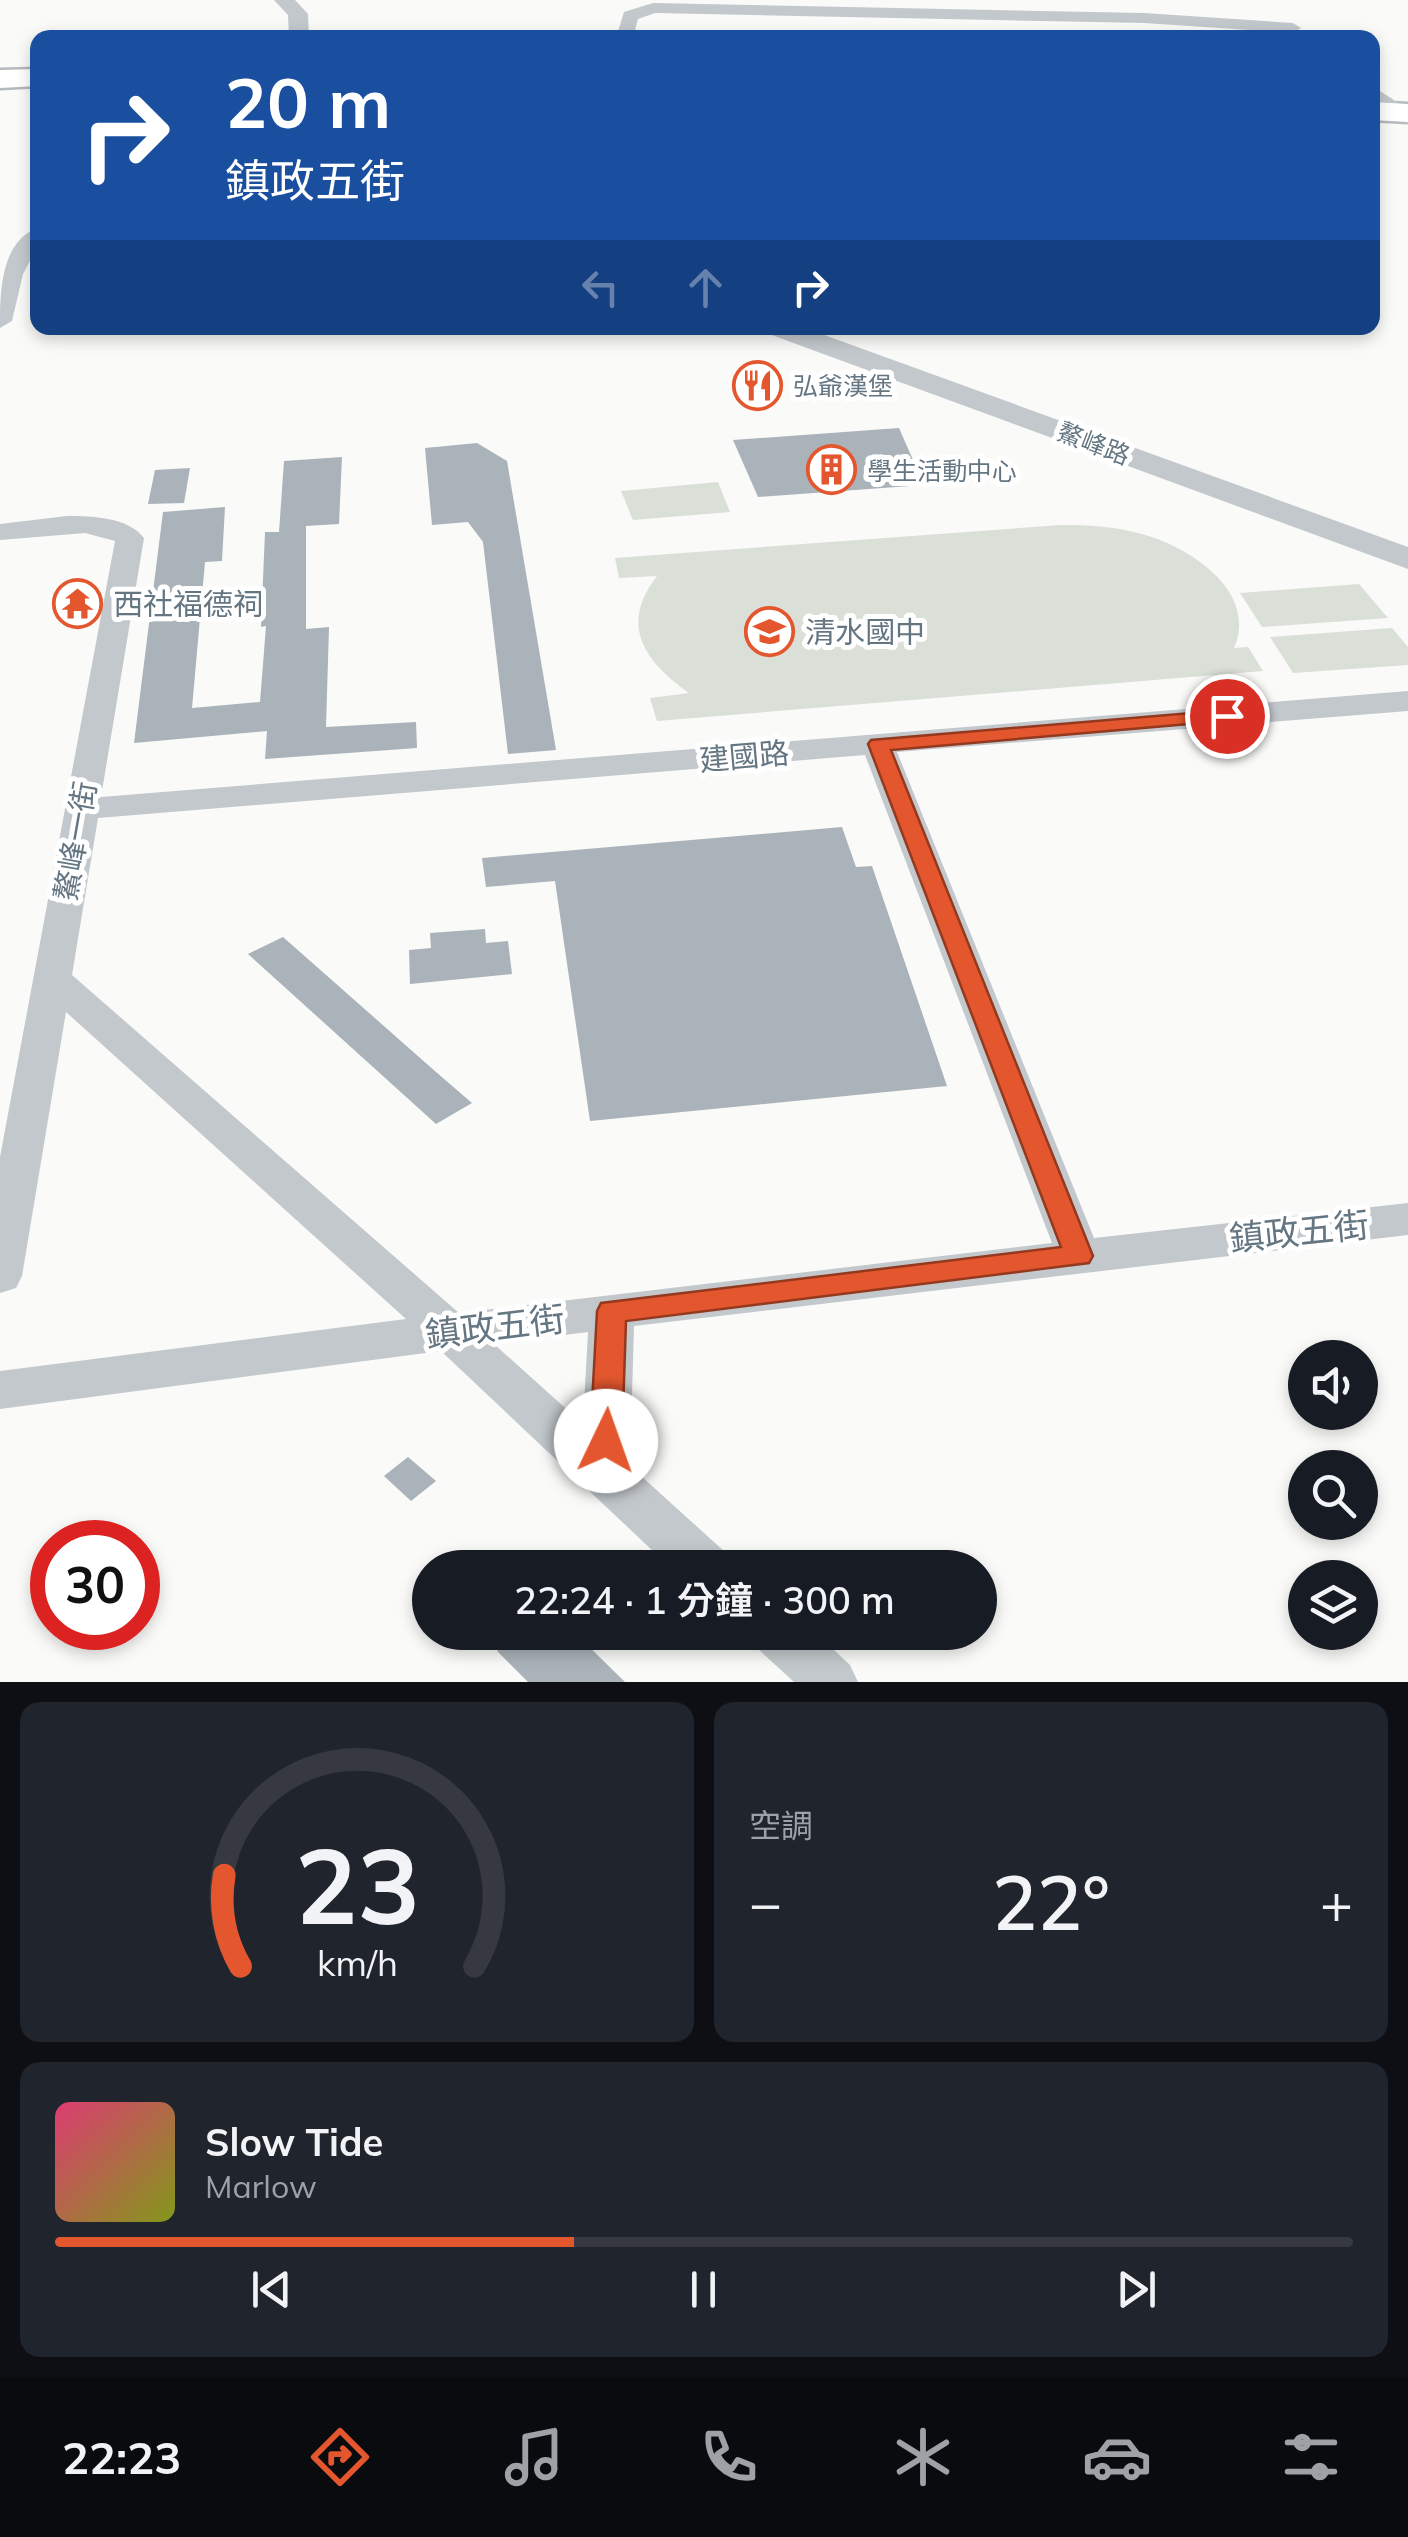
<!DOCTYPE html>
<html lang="zh-TW">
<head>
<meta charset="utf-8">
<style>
  :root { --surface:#171b24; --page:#20242c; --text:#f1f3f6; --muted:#9ea1a6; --line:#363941; --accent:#e4572e }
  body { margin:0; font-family:Mulish,"Noto Sans TC",sans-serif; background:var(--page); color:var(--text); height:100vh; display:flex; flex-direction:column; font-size:38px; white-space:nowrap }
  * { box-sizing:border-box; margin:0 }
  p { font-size:32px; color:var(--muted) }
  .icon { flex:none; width:55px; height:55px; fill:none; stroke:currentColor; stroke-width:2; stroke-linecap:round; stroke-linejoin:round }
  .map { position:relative; height:1682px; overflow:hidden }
  .drawer { display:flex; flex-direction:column; gap:20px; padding:20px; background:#0d0f14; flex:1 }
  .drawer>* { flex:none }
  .top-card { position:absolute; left:30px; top:30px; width:1350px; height:305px; border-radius:20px; box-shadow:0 5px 15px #0003; background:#1a4fa0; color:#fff; overflow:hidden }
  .fabs { position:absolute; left:1288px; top:1340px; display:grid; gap:20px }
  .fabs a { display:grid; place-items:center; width:90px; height:90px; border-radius:50%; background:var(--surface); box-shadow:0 5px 15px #0003; font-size:50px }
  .speed { position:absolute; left:30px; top:1520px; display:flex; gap:20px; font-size:50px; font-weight:700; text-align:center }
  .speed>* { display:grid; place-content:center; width:130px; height:130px; border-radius:50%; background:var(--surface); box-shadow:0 5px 15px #0003; line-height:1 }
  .speed .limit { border:15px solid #d22; background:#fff; color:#111 }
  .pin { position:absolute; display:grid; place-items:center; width:85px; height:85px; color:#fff; margin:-42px; border:5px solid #fff; border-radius:50%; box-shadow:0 2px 10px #0007 }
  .me { position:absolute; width:110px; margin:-55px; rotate:3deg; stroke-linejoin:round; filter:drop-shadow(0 0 8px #0008) }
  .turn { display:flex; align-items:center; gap:35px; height:210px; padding:0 30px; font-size:45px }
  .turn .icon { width:130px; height:130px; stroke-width:2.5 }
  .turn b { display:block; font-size:70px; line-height:85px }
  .lanes { display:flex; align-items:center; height:95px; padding:0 30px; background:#0003; justify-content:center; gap:50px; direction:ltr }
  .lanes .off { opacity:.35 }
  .big { font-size:75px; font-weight:600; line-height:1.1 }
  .drawer .widget { flex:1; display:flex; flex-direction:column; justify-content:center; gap:15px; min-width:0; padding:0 35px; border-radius:20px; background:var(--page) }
  .drawer .dial { align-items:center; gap:0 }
  .dial svg { height:260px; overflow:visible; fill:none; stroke:var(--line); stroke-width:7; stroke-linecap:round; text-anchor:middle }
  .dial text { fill:var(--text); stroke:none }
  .song { display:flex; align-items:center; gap:30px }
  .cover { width:120px; height:120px; border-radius:15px; background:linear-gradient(135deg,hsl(340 70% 55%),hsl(70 70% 35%)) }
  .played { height:10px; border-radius:5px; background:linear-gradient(90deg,var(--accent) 40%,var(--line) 40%) }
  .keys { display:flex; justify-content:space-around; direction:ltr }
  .heat { display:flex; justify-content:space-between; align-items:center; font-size:55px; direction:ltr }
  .drawer .tiles { flex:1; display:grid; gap:20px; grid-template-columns:1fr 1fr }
  .widget:last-child { grid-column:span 2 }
  .trip { position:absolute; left:412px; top:1550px; width:585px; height:100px; border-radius:50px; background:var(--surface); box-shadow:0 5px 15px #0003; font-weight:600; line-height:100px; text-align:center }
  .tabs { display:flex; height:160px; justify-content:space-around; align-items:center; background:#090b0e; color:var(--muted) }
  .tabs .icon { width:70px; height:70px }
  .tabs .current { color:var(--accent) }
  .tabs b { font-size:45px; color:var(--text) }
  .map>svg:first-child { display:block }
  .green { fill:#dadfd7 }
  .building { fill:#aab3b9 }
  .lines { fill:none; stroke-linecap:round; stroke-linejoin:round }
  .primary-casing { stroke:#b5babe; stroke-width:5 }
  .minor { fill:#c3c8cc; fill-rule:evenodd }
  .tertiary { fill:#c3c8cc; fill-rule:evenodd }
  .primary { fill:#fff; fill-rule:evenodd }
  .route { fill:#e4572e; stroke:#94391e; stroke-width:2.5 }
  .labels { text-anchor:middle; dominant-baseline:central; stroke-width:10; stroke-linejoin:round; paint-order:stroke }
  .far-poi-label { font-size:25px; fill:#657683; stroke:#fff; text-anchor:start }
  .far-street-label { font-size:25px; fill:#657683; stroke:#fff }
  .poi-label { font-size:30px; fill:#657683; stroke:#fff; text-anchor:start }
  .street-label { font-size:30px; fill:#657683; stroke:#fff }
  .near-street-label { font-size:35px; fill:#657683; stroke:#fff }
</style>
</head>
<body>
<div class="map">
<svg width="1408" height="1682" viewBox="0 0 1408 1682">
  <rect width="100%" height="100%" fill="#fafaf8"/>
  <!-- green -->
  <g class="green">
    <path d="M718,482L730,512L633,520L621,491Z"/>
    <path d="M1061,525C1087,525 1112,526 1138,533C1187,545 1259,590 1234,648L1248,647L1263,671L657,721L650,698L689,693C644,661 619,625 657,576L619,578L615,558Z"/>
    <path d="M1359,584L1388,618L1262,627L1240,593Z"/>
    <path d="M1392,628L1408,647V665L1293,673L1270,637Z"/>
  </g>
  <!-- building -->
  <g class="building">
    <path d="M899,428L924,485L758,497L733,440Z"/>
    <path d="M477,443L507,461L556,750L508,754L483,542L468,522L432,525L425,448Z"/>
    <path d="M342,457L339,524L306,526V629L329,627L326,727L416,722L417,748L265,759L267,731L134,743L163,512L225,507L222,561L205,562L192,708L260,702L266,626L261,627L265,532H279L284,461Z"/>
    <path d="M190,468L184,503L148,504L155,470Z"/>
    <path d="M842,827L856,867L872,866L947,1086L590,1121L555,881L486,887L482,858Z"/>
    <path d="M485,929L486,943L508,941L512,974L410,984L409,950L431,948L430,933Z"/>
    <path d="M283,937L436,1072L472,1103L436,1124L248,954Z"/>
    <path d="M408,1457L436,1481L411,1501L384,1476Z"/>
    <path d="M520,1632H574L625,1682H528L497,1651Z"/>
  </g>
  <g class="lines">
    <defs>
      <g id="primary">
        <path d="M38,69V86L0,88V70Z"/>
        <path d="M1372,102L1408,104V122L1372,120Z"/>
      </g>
    </defs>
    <!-- primary casing -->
    <use href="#primary" class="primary-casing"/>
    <!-- minor -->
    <g class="minor">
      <path d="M653,3L1144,13L1293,23L1301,28L1293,33L1144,23L655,13L638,19L633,38H616L624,12Z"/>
      <path d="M1372,86L1408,109V124L1372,100Z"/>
      <path d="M38,228V246L23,274L12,321L0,328C0,294 0,241 38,228Z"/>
      <path d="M67,516C92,516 128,517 144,538L101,797L1408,691V711L897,752L1094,1238L1408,1203V1235L634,1326L630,1466L725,1552L732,1568H671L441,1351L0,1409V1371L406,1319L66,1012L22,1276L16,1288L0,1293V1157L115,541L85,533L0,540V524ZM865,755L1052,1243L459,1313L72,975L98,818ZM588,1332L583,1424L494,1344Z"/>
      <path d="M751,1632H815L850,1665L858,1682H794L758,1649Z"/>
    </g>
    <!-- tertiary -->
    <g class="tertiary">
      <path d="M274,0H295L308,14L309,38H289L288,15Z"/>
      <path d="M765,328H805L1408,547V569L769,334Z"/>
    </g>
    <!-- primary -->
    <use href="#primary" class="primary"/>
  </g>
  <!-- route -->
  <path class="route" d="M1227,710L1235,712L1238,716L1235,720L891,750L1093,1256L1089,1263L626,1321L622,1441L617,1450L606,1454L595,1450L590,1441L597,1311L601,1303L1061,1247L868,744L871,740Z"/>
  <!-- icons -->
  <defs>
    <symbol id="restaurant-ring" viewBox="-11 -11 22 22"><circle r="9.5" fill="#fff" stroke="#e4572e" stroke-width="1.5"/><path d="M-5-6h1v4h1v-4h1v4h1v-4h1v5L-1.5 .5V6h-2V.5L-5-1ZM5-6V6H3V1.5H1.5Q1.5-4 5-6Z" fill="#e4572e"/></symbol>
    <symbol id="building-ring" viewBox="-11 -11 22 22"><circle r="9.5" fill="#fff" stroke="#e4572e" stroke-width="1.5"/><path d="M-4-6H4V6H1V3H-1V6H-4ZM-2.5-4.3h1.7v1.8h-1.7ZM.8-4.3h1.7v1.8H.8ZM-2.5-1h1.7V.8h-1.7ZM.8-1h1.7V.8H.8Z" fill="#e4572e"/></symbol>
    <symbol id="temple-ring" viewBox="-11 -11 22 22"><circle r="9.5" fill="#fff" stroke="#e4572e" stroke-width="1.5"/><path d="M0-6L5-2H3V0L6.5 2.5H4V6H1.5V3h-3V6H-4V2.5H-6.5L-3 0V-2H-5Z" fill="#e4572e"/></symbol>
    <symbol id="school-ring" viewBox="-11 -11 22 22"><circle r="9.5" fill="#fff" stroke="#e4572e" stroke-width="1.5"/><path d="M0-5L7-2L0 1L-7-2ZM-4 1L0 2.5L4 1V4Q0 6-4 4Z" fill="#e4572e"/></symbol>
  </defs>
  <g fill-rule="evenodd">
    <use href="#restaurant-ring" x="730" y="358" width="55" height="55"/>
    <use href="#building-ring" x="804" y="442" width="55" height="55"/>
    <use href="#temple-ring" x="50" y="576" width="55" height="55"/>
    <use href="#school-ring" x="742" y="604" width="55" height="55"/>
  </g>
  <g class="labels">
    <!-- far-poi labels -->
    <g class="far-poi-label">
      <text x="793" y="385">弘爺漢堡</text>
      <text x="867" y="470">學生活動中心</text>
    </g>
    <!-- far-street labels -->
    <g class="far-street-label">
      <text transform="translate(1094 443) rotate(21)">鰲峰路</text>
    </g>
    <!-- poi labels -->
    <g class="poi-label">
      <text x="113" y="604">西社福德祠</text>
      <text x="805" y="632">清水國中</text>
    </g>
    <!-- street labels -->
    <g class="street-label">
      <text transform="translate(744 756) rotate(-5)">建國路</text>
      <text transform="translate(75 841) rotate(-80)">鰲峰一街</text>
    </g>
    <!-- near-street labels -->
    <g class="near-street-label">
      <text transform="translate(1299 1231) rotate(-6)">鎮政五街</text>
      <text transform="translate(495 1326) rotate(-7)">鎮政五街</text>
    </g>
  </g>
</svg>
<div class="fabs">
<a><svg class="icon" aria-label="sound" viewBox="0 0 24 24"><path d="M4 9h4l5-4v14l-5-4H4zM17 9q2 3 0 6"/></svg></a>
<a><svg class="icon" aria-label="search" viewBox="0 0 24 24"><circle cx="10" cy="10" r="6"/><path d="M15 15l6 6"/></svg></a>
<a><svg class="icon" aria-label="layers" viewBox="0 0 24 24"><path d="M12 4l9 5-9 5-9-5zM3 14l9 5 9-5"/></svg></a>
</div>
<div class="speed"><div class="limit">30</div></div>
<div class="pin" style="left:1227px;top:716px;background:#d93025"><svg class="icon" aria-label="arrive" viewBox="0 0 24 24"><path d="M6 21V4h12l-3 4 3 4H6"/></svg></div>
<svg class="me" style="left:606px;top:1441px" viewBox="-20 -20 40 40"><circle r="19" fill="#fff"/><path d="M0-13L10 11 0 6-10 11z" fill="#e4572e"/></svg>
<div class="trip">22:24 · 1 分鐘 · 300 m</div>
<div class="top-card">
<div class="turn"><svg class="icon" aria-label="right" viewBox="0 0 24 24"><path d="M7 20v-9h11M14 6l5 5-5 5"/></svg><div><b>20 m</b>鎮政五街</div></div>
<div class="lanes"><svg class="icon off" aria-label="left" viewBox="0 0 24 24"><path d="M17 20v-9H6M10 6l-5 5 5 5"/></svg><svg class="icon off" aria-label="ahead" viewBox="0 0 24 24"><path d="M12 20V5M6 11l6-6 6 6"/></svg><svg class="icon" aria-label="right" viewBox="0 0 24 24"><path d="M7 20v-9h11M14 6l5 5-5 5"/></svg></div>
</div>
</div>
<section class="drawer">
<div class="tiles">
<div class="widget dial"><svg viewBox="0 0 100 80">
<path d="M14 69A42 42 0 1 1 86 69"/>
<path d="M14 69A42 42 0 0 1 9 41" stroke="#e4572e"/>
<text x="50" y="56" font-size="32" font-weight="700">23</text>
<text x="50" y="72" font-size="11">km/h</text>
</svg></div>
<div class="widget"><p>空調</p>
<div class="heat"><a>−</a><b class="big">22°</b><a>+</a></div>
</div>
<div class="widget">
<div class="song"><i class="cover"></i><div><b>Slow Tide</b><p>Marlow</p></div></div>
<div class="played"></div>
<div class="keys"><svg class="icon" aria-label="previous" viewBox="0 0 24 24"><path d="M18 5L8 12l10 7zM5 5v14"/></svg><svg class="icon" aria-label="pause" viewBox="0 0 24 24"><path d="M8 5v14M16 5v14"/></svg><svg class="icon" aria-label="next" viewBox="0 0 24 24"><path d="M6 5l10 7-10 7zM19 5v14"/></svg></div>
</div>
</div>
</section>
<nav class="tabs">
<b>22:23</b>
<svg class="icon current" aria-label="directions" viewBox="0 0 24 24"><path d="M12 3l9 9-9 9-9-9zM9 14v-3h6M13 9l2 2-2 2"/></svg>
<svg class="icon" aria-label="music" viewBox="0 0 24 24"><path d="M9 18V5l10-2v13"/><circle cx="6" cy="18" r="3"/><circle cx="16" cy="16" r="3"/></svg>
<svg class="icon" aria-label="phone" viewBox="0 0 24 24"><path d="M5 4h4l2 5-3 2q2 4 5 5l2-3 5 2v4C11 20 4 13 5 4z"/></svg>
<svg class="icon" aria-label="climate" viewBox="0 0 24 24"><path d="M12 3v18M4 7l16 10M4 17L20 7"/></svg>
<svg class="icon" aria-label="car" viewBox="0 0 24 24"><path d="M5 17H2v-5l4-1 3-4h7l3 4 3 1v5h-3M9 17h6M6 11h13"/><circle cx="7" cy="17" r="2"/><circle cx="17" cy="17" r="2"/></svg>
<svg class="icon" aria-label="filters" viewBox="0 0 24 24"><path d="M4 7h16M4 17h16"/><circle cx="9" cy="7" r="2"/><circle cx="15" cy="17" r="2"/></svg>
</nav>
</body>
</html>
